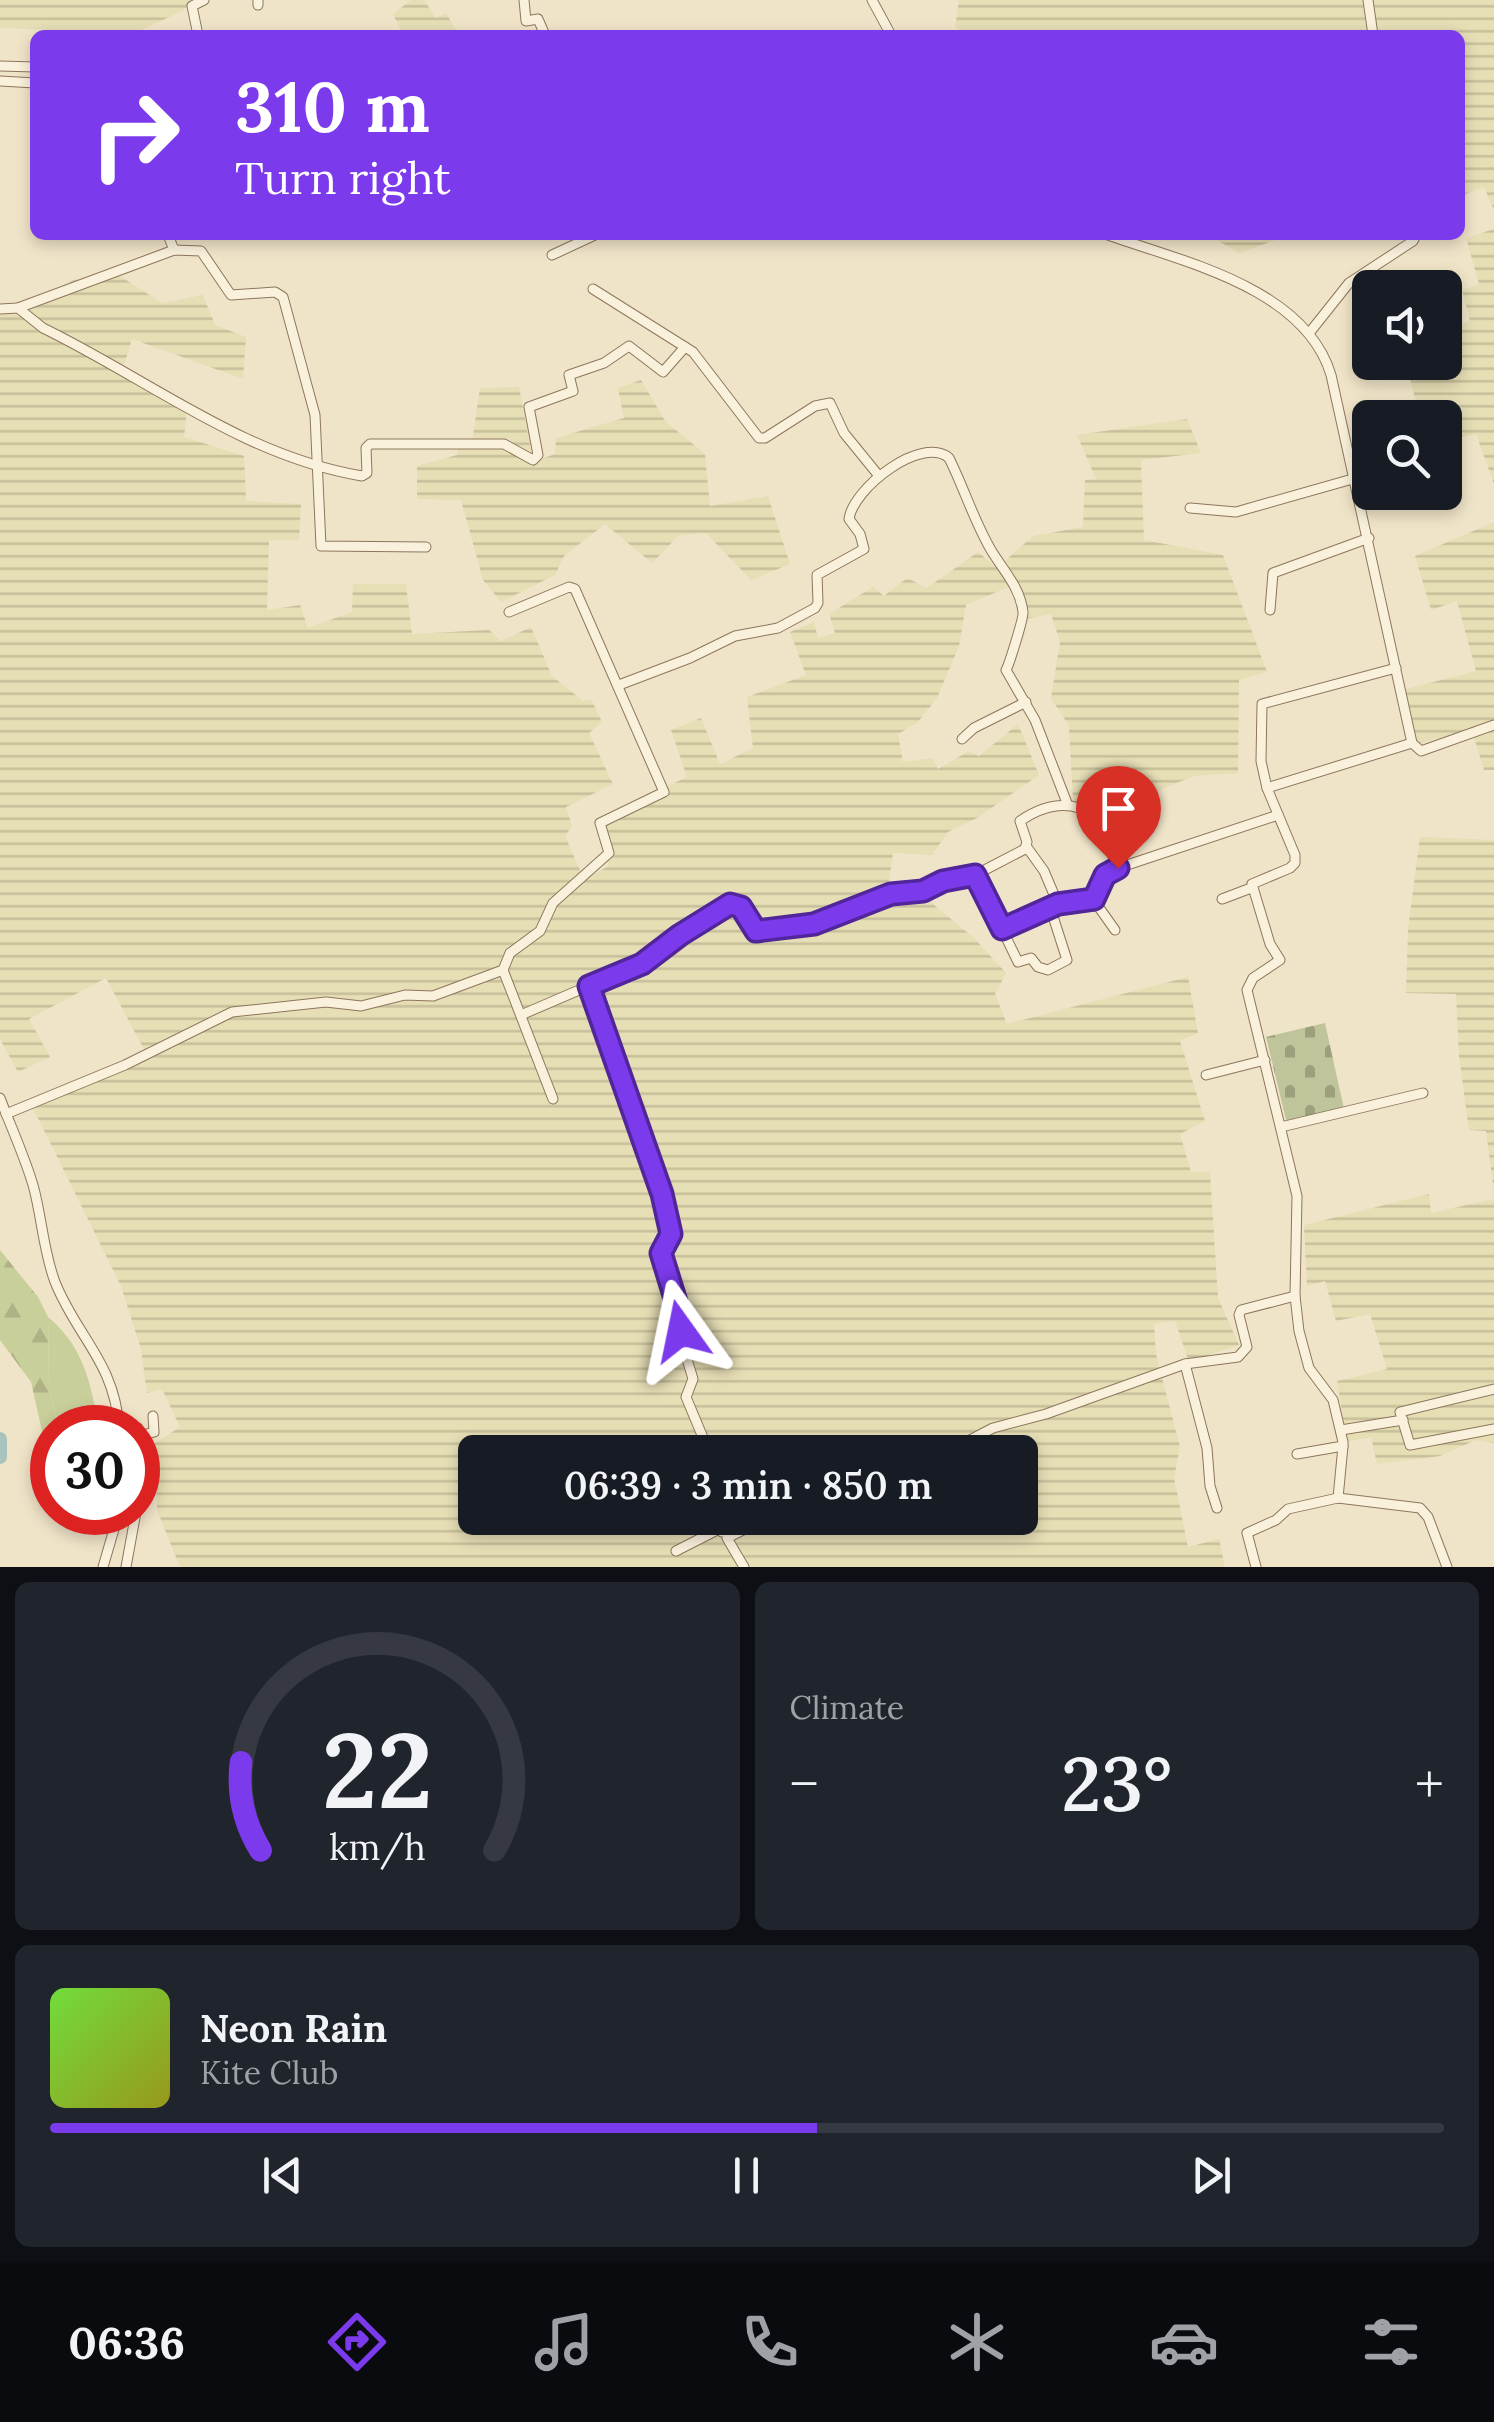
<!DOCTYPE html>
<html lang="en">
<head>
<meta charset="utf-8">
<style>
  :root { --surface:#171b24; --page:#20242c; --text:#f1f3f6; --muted:#9ea1a6; --line:#363941; --accent:#7c3aed }
  body { margin:0; font-family:Lora,serif; background:var(--page); color:var(--text); height:100vh; display:flex; flex-direction:column; font-size:38px; white-space:nowrap }
  * { box-sizing:border-box; margin:0 }
  p { font-size:32px; color:var(--muted) }
  .icon { flex:none; width:55px; height:55px; fill:none; stroke:currentColor; stroke-width:2; stroke-linecap:round; stroke-linejoin:round }
  .map { position:relative; height:1567px; overflow:hidden }
  .panel { display:flex; flex-direction:column; gap:15px; padding:15px; background:#0d0f14; flex:1 }
  .panel>* { flex:none }
  .hud { position:absolute; left:30px; top:30px; width:1435px; height:210px; border-radius:15px; box-shadow:0 5px 15px #0003; background:#7c3aed; color:#fff; overflow:hidden }
  .tools { position:absolute; left:1352px; top:270px; display:grid; gap:20px }
  .tools a { display:grid; place-items:center; width:110px; height:110px; border-radius:15px; background:var(--surface); box-shadow:0 5px 15px #0003; font-size:50px }
  .speed { position:absolute; left:30px; top:1405px; display:flex; gap:20px; font-size:50px; font-weight:700; text-align:center }
  .speed>* { display:grid; place-content:center; width:130px; height:130px; border-radius:50%; background:var(--surface); box-shadow:0 5px 15px #0003; line-height:1 }
  .speed .limit { border:15px solid #d22; background:#fff; color:#111 }
  .pin { position:absolute; display:grid; place-items:center; width:85px; height:85px; color:#fff; margin:-102px -42px; border-radius:50% 50% 50% 0; rotate:-45deg; box-shadow:0 0 10px #0007 }
  .pin .icon { rotate:45deg }
  .me { position:absolute; width:110px; margin:-55px; rotate:348deg; stroke-linejoin:round; filter:drop-shadow(0 0 8px #0008) }
  .turn { display:flex; align-items:center; gap:35px; height:210px; padding:0 40px; font-size:45px }
  .turn .icon { width:130px; height:130px; stroke-width:2.5 }
  .turn b { display:block; font-size:70px; line-height:85px }
  .big { font-size:75px; font-weight:600; line-height:1.1 }
  .panel .tile { flex:1; display:flex; flex-direction:column; justify-content:center; gap:15px; min-width:0; padding:0 35px; border-radius:15px; background:var(--page) }
  .panel .dial { align-items:center; gap:0 }
  .dial svg { height:260px; overflow:visible; fill:none; stroke:var(--line); stroke-width:7; stroke-linecap:round; text-anchor:middle }
  .dial text { fill:var(--text); stroke:none }
  .song { display:flex; align-items:center; gap:30px }
  .cover { width:120px; height:120px; border-radius:15px; background:linear-gradient(135deg,hsl(100 70% 55%),hsl(60 70% 35%)) }
  .played { height:10px; border-radius:5px; background:linear-gradient(90deg,var(--accent) 55%,var(--line) 55%) }
  .keys { display:flex; justify-content:space-around; direction:ltr }
  .heat { display:flex; justify-content:space-between; align-items:center; font-size:55px; direction:ltr }
  .panel .tiles { flex:1; display:grid; gap:15px; grid-template-columns:1fr 1fr }
  .tile:last-child { grid-column:span 2 }
  .trip { position:absolute; left:458px; top:1435px; width:580px; height:100px; border-radius:15px; background:var(--surface); box-shadow:0 5px 15px #0003; font-weight:600; line-height:100px; text-align:center }
  .tabs { display:flex; height:160px; justify-content:space-around; align-items:center; background:#090b0e; color:var(--muted) }
  .tabs .icon { width:70px; height:70px }
  .tabs .current { color:var(--accent) }
  .tabs b { font-size:45px; color:var(--text) }
  .map>svg:first-child { display:block }
  .farmland { fill:url(#farmland-rules); fill-rule:evenodd }
  .green { fill:#c9cf9b }
  .forest { fill:url(#forest-firs) }
  .cemetery { fill:url(#cemetery-stones) }
  .lines { fill:none; stroke-linecap:round; stroke-linejoin:round }
  .river { stroke:#a9c4bc; stroke-width:14 }
  .minor-casing { stroke:#8d765c; stroke-width:11 }
  .minor { stroke:#faf1dc; stroke-width:9 }
  .route-casing { stroke:#51269a; stroke-width:25 }
  .route { stroke:#7c3aed; stroke-width:18 }
</style>
</head>
<body>
<div class="map">
<svg width="1494" height="1567" viewBox="0 0 1494 1567">
  <defs>
    <pattern id="farmland-rules" width="6" height="5" patternUnits="userSpaceOnUse" patternTransform="scale(2.5)"><rect width="6" height="5" fill="#e6deb5"/><path d="M0 2.5h6" fill="none" stroke="#c6bf9b"/></pattern>
    <pattern id="forest-firs" width="22" height="20" patternUnits="userSpaceOnUse" patternTransform="scale(2.5)"><rect width="22" height="20" fill="#c9cf9b"/><path d="M5 1l3.5 6h-7zM16 11l3.5 6h-7z" fill="#aeb285"/></pattern>
    <pattern id="cemetery-stones" width="16" height="16" patternUnits="userSpaceOnUse" patternTransform="scale(2.5)"><rect width="16" height="16" fill="#bfc49a"/><path d="M2 7V4a2 2 0 0 1 4 0v3zM10 15v-3a2 2 0 0 1 4 0v3z" fill="#9ca07d"/></pattern>
  </defs>
  <rect width="100%" height="100%" fill="#f0e4c8"/>
  <!-- farmland -->
  <g class="farmland">
    <path d="M0,0H196L182,11L135,33L0,28Z"/>
    <path d="M411,0H424L436,18L446,13L459,35H403L393,14Z"/>
    <path d="M959,0H1494V210L1484,187L1460,196V35H968L955,27Z"/>
    <path d="M1494,229V484L1476,434L1445,441V418L1420,417L1406,363L1445,362V330L1470,321L1462,290L1479,284L1466,238Z"/>
    <path d="M1208,235H1290L1239,253Z"/>
    <path d="M109,269L162,303L203,295L215,325L246,337L243,379L132,339L121,375L187,410L184,437L244,456L246,501L301,504L299,540H269L267,610L300,605L308,628L352,612L353,584H406L412,634L489,630L501,641L531,627L552,676L583,701L591,699L602,722L589,733L613,784L566,807L572,826L565,836L584,879L609,866L600,842L611,813L687,777L671,730L701,718L720,764L753,748L747,697L806,675L790,632L814,622L818,638L835,633L829,614L873,587L884,596L907,578L927,588L978,552L997,568L1033,536L1083,527L1085,480L1096,479L1077,435L1187,419L1201,453L1141,460L1144,540L1223,555L1267,672L1239,680L1238,773L1194,776L1140,798L1142,816L1107,820L1073,802L1069,726L1051,698L1060,642L1051,614L1025,619L1011,586L966,605L959,646L937,698L917,723L898,734L903,762L932,758L938,769L969,751L979,756L1018,724L1039,775L977,818L948,832L932,855L893,853L888,887L926,891L935,906L974,938L1006,973L995,994L1007,1024L1188,977L1198,1033L1180,1041L1205,1121L1180,1134L1191,1172H1210L1218,1298L1239,1345L1189,1362L1175,1321L1154,1324L1156,1354L1180,1447L1174,1478L1188,1547L1219,1539L1225,1567H180L157,1510L155,1443L180,1427L162,1389L147,1393L141,1349L121,1286L32,1106L146,1053L106,978L29,1019L50,1057L18,1072L0,1039V315L74,280ZM475,1452H1020V1518H475Z"/>
    <path d="M641,380L665,421L705,454L710,506L768,496L790,564L751,580L706,533L679,535L652,563L605,524L564,556L555,575L501,602L483,580L461,500L417,499V466L457,455L458,444L472,442L480,388L519,387L533,462L555,454L556,438L624,418L618,388Z"/>
    <path d="M1494,522V770H1484L1472,731L1407,746L1398,691L1476,671L1457,601L1431,610L1415,556Z"/>
    <path d="M1420,837L1494,840V1192L1486,1131L1469,1130L1459,1056L1456,994L1406,993L1408,929Z"/>
    <path d="M1429,1194L1431,1213L1494,1199V1443L1476,1440L1440,1456L1377,1464L1371,1437L1347,1442L1337,1381L1387,1369L1370,1314L1336,1321L1325,1281L1307,1286L1304,1225Z"/>
  </g>
  <!-- green -->
  <path class="green" d="M48,1317C85,1348 90,1383 99,1427H59L49,1388Z"/>
  <!-- forest -->
  <path class="forest" d="M0,1250L38,1297L48,1317L49,1388L59,1427L52,1428V1445L46,1449L31,1382L0,1340Z"/>
  <!-- cemetery -->
  <path class="cemetery" d="M1325,1023L1344,1109L1287,1124L1266,1037Z"/>
  <g class="lines">
    <!-- river -->
    <path class="river" d="M0,1439V1457"/>
    <defs>
      <g id="minor">
        <path d="M258,0V5"/>
        <path d="M524,0L526,21L538,19L545,35"/>
        <path d="M872,0L891,35"/>
        <path d="M1368,0L1373,35"/>
        <path d="M198,35L192,6L204,0"/>
        <path d="M0,66L35,67"/>
        <path d="M0,81L35,83"/>
        <path d="M168,235L174,250"/>
        <path d="M1108,235C1184,262 1305,288 1331,375L1412,743L1421,751L1494,725"/>
        <path d="M552,255L595,235"/>
        <path d="M593,289L693,352L759,438H765L815,406L830,403L844,433L879,476"/>
        <path d="M18,308L174,250L201,251L231,295L275,292L283,297L315,415L321,546L426,547"/>
        <path d="M0,309L18,308L43,328C150,380 243,456 362,476L367,473L366,448L370,444H504L533,460L538,455L529,407L573,391L569,375L604,363L629,346L663,372L685,347"/>
        <path d="M1310,332L1349,283L1413,241L1416,235"/>
        <path d="M1190,508L1236,512L1356,478"/>
        <path d="M1270,610L1273,573L1369,538"/>
        <path d="M619,685L690,658L735,636L778,628L815,608L818,603L817,575L864,549L860,534L849,519C853,488 922,435 949,458C964,488 974,521 991,550C1003,570 1020,587 1023,612C1024,617 1009,665 1006,670L1035,720L1067,803"/>
        <path d="M962,739L974,728L1026,702"/>
        <path d="M1267,788L1261,761L1262,704L1396,668"/>
        <path d="M1026,846L1044,871L1058,904"/>
        <path d="M975,875L1002,929L1058,904L1093,899L1105,875L1118,868"/>
        <path d="M1093,899L1115,930"/>
        <path d="M1222,899L1251,888"/>
        <path d="M1002,929L1018,962L1031,958L1038,967L1048,970L1067,960L1050,907"/>
        <path d="M503,970L510,953L540,931L553,903L609,853L600,823L664,792L575,589L569,587L509,612"/>
        <path d="M589,986L662,1194L671,1234L661,1253L681,1318L684,1349L693,1379L686,1397L709,1452"/>
        <path d="M521,1015L642,963L680,935L730,905L741,907L752,928L763,931L814,925L891,894L923,891L943,881L975,875L1025,849L1027,842L1020,821C1045,804 1070,799 1096,816L1118,868L1278,815"/>
        <path d="M1206,1075L1265,1060"/>
        <path d="M0,1098C11,1127 24,1155 33,1185C42,1217 43,1250 55,1282C77,1337 115,1363 119,1428"/>
        <path d="M6,1114L125,1065L232,1012L326,1002L361,1006L405,995L433,996L503,970L553,1099"/>
        <path d="M1281,1127L1423,1093"/>
        <path d="M1185,1364L1238,1357L1247,1347L1239,1315L1241,1310L1295,1296"/>
        <path d="M1494,1389L1400,1412L1410,1445L1494,1429"/>
        <path d="M138,1428C151,1445 141,1479 138,1500"/>
        <path d="M1341,1430L1403,1420"/>
        <path d="M143,1435L154,1432L153,1416"/>
        <path d="M947,1452L993,1428L1046,1414L1185,1364L1207,1448L1210,1486L1217,1508"/>
        <path d="M1297,1454L1343,1446V1442L1333,1400L1309,1368L1299,1331L1295,1296L1297,1196L1247,990L1253,978L1280,960L1270,944L1252,884L1290,868L1295,863V855L1267,788L1412,743"/>
        <path d="M1338,1498L1343,1446"/>
        <path d="M711,1518L722,1532"/>
        <path d="M676,1551L719,1529"/>
        <path d="M103,1567L119,1512"/>
        <path d="M126,1567L136,1512"/>
        <path d="M744,1567L727,1538L747,1528L786,1518"/>
        <path d="M1256,1567L1247,1533L1276,1520L1288,1509L1338,1498L1420,1508L1428,1517L1447,1567"/>
      </g>
    </defs>
    <!-- minor casing -->
    <use href="#minor" class="minor-casing"/>
    <!-- minor -->
    <use href="#minor" class="minor"/>
  </g>
  <g class="lines">
    <defs>
      <path id="route" d="M681,1331V1318L661,1253L671,1234L662,1194L589,986L642,964L680,935L730,904L741,907L756,931L814,924L891,894L923,891L943,881L975,875L1002,929L1058,904L1094,899L1105,875L1118,868"/>
    </defs>
    <!-- route casing -->
    <use href="#route" class="route-casing"/>
    <!-- route -->
    <use href="#route" class="route"/>
  </g>
</svg>
<div class="tools">
<a><svg class="icon" aria-label="sound" viewBox="0 0 24 24"><path d="M4 9h4l5-4v14l-5-4H4zM17 9q2 3 0 6"/></svg></a>
<a><svg class="icon" aria-label="search" viewBox="0 0 24 24"><circle cx="10" cy="10" r="6"/><path d="M15 15l6 6"/></svg></a>
</div>
<div class="speed"><div class="limit">30</div></div>
<div class="pin" style="left:1118px;top:868px;background:#d93025"><svg class="icon" aria-label="arrive" viewBox="0 0 24 24"><path d="M6 21V4h12l-3 4 3 4H6"/></svg></div>
<svg class="me" style="left:681px;top:1331px" viewBox="-20 -20 40 40"><path d="M0-17L14 15 0 8-14 15z" fill="#7c3aed" stroke="#fff" stroke-width="4"/></svg>
<div class="trip">06:39 · 3 min · 850 m</div>
<div class="hud">
<div class="turn"><svg class="icon" aria-label="right" viewBox="0 0 24 24"><path d="M7 20v-9h11M14 6l5 5-5 5"/></svg><div><b>310 m</b>Turn right</div></div>
</div>
</div>
<section class="panel">
<div class="tiles">
<div class="tile dial"><svg viewBox="0 0 100 80">
<path d="M14 69A42 42 0 1 1 86 69"/>
<path d="M14 69A42 42 0 0 1 8 42" stroke="#7c3aed"/>
<text x="50" y="56" font-size="32" font-weight="700">22</text>
<text x="50" y="72" font-size="11">km/h</text>
</svg></div>
<div class="tile"><p>Climate</p>
<div class="heat"><a>−</a><b class="big">23°</b><a>+</a></div>
</div>
<div class="tile">
<div class="song"><i class="cover"></i><div><b>Neon Rain</b><p>Kite Club</p></div></div>
<div class="played"></div>
<div class="keys"><svg class="icon" aria-label="previous" viewBox="0 0 24 24"><path d="M18 5L8 12l10 7zM5 5v14"/></svg><svg class="icon" aria-label="pause" viewBox="0 0 24 24"><path d="M8 5v14M16 5v14"/></svg><svg class="icon" aria-label="next" viewBox="0 0 24 24"><path d="M6 5l10 7-10 7zM19 5v14"/></svg></div>
</div>
</div>
</section>
<nav class="tabs">
<b>06:36</b>
<svg class="icon current" aria-label="directions" viewBox="0 0 24 24"><path d="M12 3l9 9-9 9-9-9zM9 14v-3h6M13 9l2 2-2 2"/></svg>
<svg class="icon" aria-label="music" viewBox="0 0 24 24"><path d="M9 18V5l10-2v13"/><circle cx="6" cy="18" r="3"/><circle cx="16" cy="16" r="3"/></svg>
<svg class="icon" aria-label="phone" viewBox="0 0 24 24"><path d="M5 4h4l2 5-3 2q2 4 5 5l2-3 5 2v4C11 20 4 13 5 4z"/></svg>
<svg class="icon" aria-label="climate" viewBox="0 0 24 24"><path d="M12 3v18M4 7l16 10M4 17L20 7"/></svg>
<svg class="icon" aria-label="car" viewBox="0 0 24 24"><path d="M5 17H2v-5l4-1 3-4h7l3 4 3 1v5h-3M9 17h6M6 11h13"/><circle cx="7" cy="17" r="2"/><circle cx="17" cy="17" r="2"/></svg>
<svg class="icon" aria-label="filters" viewBox="0 0 24 24"><path d="M4 7h16M4 17h16"/><circle cx="9" cy="7" r="2"/><circle cx="15" cy="17" r="2"/></svg>
</nav>
</body>
</html>
